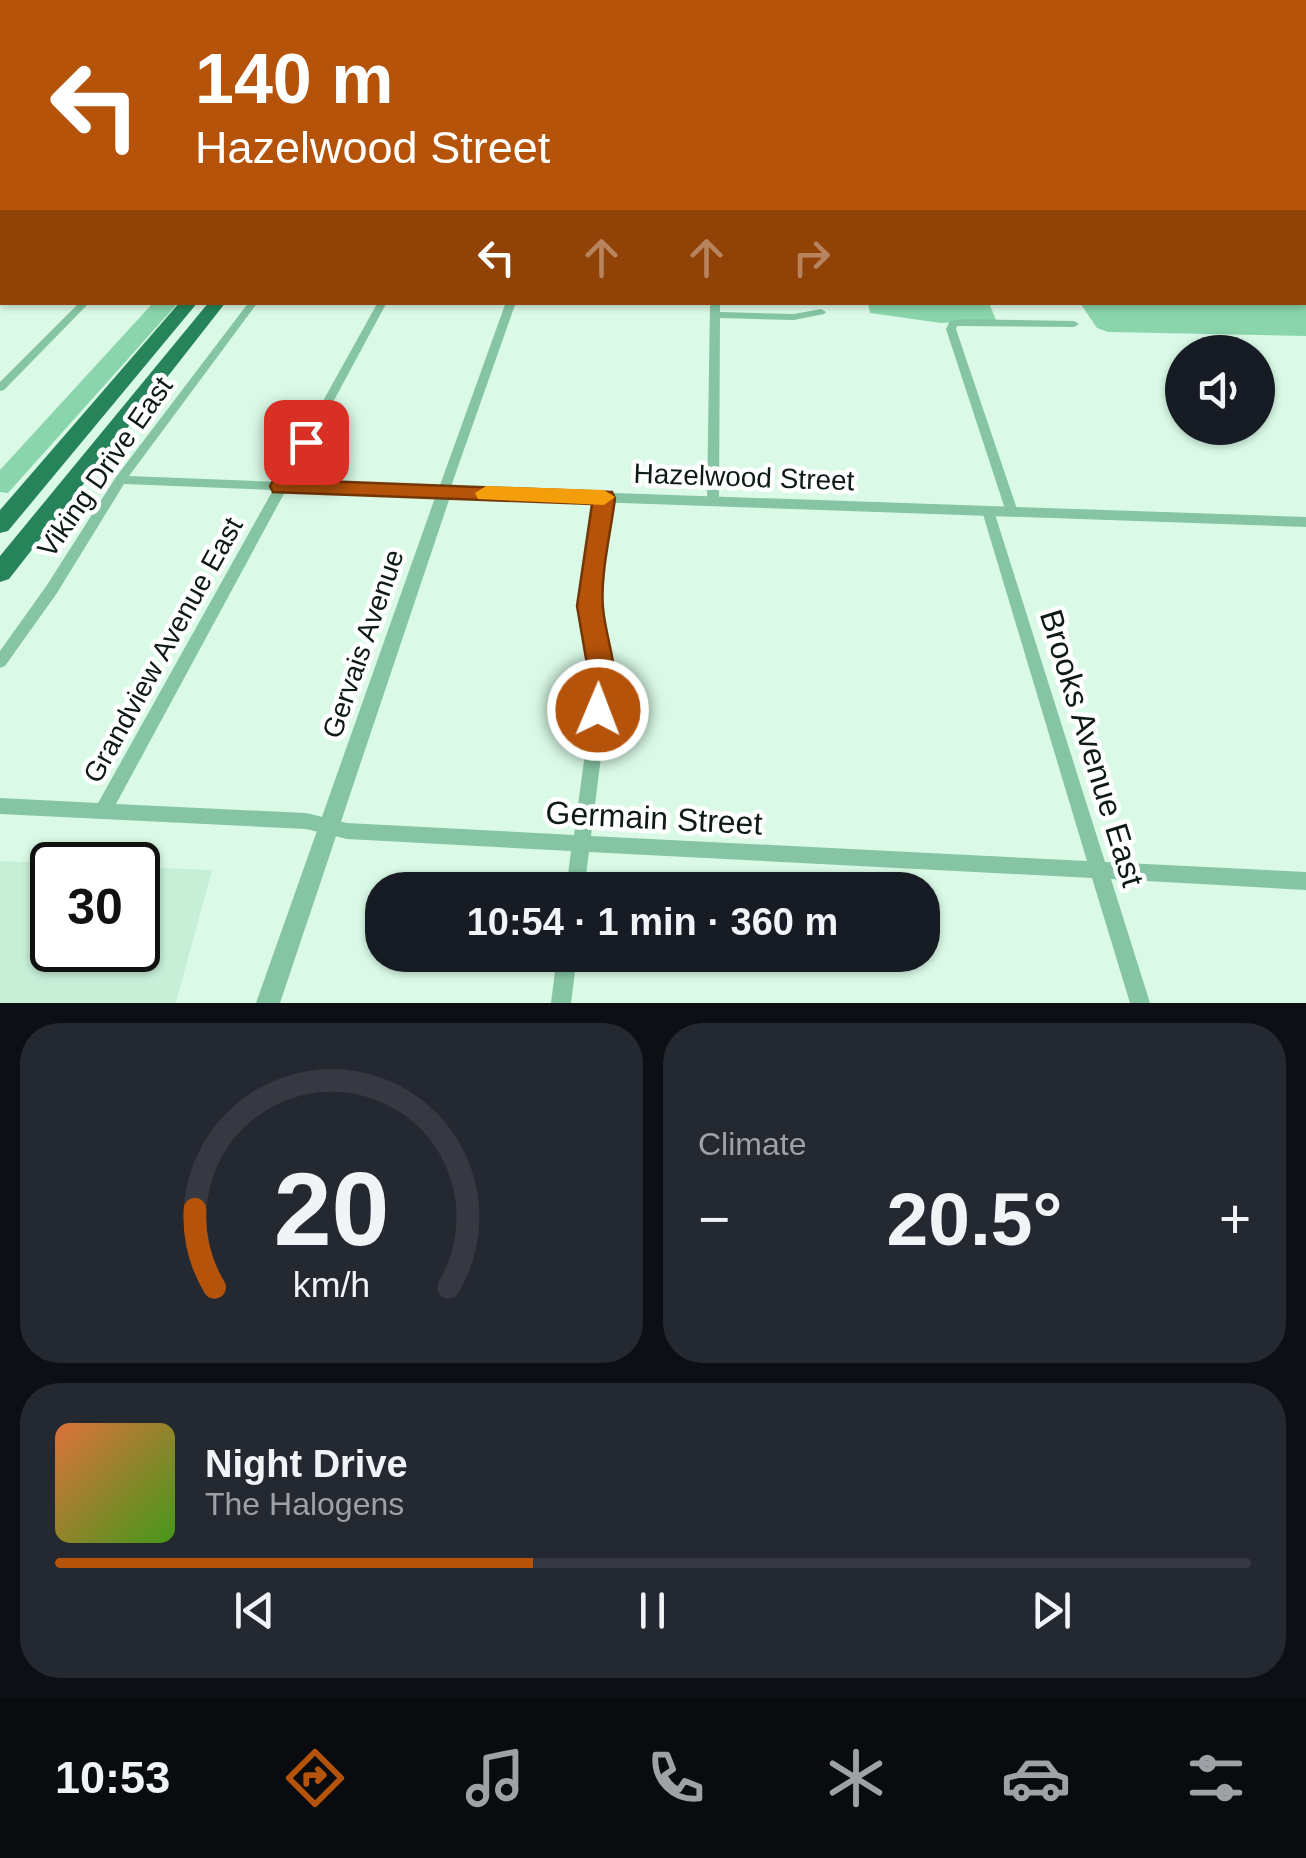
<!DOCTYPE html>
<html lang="en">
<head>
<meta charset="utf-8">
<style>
  :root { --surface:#171b24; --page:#242831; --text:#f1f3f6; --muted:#9ea1a6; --line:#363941; --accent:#b45309 }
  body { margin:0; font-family:Arial,sans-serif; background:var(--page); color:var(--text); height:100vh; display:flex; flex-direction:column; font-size:38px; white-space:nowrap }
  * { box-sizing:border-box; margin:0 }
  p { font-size:32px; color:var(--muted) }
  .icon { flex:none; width:55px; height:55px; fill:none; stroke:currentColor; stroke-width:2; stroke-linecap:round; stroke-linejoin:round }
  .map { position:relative; height:1003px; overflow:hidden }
  .drawer { display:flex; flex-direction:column; gap:20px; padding:20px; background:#0d0f14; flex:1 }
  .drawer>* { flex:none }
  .guide { position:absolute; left:0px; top:0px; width:1308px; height:305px; box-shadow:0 2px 8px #0004; background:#b45309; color:#fff; overflow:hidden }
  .tools { position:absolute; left:1165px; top:335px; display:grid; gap:20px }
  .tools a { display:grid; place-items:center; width:110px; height:110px; border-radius:50%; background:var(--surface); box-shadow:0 2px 8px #0004; font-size:50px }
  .speed { position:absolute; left:30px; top:842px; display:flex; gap:20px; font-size:50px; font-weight:700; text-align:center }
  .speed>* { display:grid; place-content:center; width:130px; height:130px; border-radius:50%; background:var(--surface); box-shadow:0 2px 8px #0004; line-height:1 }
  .speed .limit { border:5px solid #111; border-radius:15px; background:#fff; color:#111 }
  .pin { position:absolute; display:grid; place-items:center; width:85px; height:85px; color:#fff; margin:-42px; border-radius:20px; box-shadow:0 5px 15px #0006 }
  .me { position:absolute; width:110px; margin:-55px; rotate:1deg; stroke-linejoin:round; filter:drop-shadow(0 0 8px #0008) }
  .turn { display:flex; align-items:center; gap:35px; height:210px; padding:0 30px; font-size:45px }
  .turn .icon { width:130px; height:130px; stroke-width:2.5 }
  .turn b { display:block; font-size:70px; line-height:85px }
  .lanes { display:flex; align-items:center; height:95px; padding:0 30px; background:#0003; justify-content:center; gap:50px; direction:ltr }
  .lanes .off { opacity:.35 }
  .big { font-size:75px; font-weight:700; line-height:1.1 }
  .drawer .widget { flex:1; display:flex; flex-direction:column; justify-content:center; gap:15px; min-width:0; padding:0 35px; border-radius:40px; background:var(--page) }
  .drawer .dial { align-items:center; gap:0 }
  .dial svg { height:260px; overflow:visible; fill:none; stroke:var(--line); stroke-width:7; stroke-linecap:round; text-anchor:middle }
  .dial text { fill:var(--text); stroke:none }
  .song { display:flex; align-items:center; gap:30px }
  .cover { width:120px; height:120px; border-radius:15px; background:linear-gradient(135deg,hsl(20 70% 55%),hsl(100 70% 35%)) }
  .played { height:10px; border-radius:5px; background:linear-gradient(90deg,var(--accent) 40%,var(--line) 40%) }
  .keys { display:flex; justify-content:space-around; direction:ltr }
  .heat { display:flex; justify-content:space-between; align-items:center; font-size:55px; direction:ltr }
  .drawer .tiles { flex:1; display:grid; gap:20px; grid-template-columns:1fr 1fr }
  .widget:last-child { grid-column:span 2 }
  .trip { position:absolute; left:365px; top:872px; width:575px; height:100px; border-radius:40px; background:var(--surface); box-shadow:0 2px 8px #0004; font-weight:700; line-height:100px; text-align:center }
  .menu { display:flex; height:160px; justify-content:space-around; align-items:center; background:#090b0e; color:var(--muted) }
  .menu .icon { width:70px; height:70px }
  .menu .on { color:var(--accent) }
  .menu b { font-size:45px; color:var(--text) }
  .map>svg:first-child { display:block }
  .built { fill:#c7efd8 }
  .green { fill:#8bd5ad }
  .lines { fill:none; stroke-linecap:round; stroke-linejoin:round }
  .minor { fill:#86c5a3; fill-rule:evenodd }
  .tertiary { fill:#86c5a3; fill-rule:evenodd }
  .motorway { fill:#26835a; fill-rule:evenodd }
  .route { fill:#b45309; stroke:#753606; stroke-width:2.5 }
  .slow { fill:#f59e0b }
  .labels { text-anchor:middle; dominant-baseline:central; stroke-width:9; stroke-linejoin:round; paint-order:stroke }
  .street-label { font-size:28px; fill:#0e1a14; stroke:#fff }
  .near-street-label { font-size:32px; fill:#0e1a14; stroke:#fff }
</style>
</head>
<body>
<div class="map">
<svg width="1306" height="1003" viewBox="0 0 1306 1003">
  <rect width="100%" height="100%" fill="#dafae7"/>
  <!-- built -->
  <path class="built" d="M0,861L87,865H52V950H138V867L212,870L176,1003H0Z"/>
  <!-- green -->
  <g class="green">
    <path d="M1306,258V336L1108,332L1097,328L1080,303L1305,302Z"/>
    <path d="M153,303H178L8,493L0,492V470Z"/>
    <path d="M868,303H989L996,320L941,323L870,313Z"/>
  </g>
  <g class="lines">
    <!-- minor -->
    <g class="minor">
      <path d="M474,0H478L477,2H473Z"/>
      <path d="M2,14V18L0,19V15Z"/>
      <rect x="1305" y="65" width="1" height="4"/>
      <rect x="0" y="67" width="2" height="4"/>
      <rect x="0" y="125" width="2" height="4"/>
      <rect x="1305" y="134" width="1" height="4"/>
      <rect x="0" y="173" width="2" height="5"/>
      <path d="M80,302H90L4,390L0,391V382Z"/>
      <path d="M249,302H258L129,476L278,482L378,302H387L290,482L439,488L506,302H516L448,495L286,490L116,804L306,813L347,823L574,835L594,686L583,606L598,497L604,493L610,497L597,606L610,686L591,836L1087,861L982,511L988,507L994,511L1105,862L1306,872V890L1111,879L1150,1003H1130L1092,878L589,852L584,890H566L571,851L347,839L306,829L0,814V798L98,803L273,490L124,484L57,593L5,666L0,668V651L47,585L116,477Z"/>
      <path d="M710,302H720V312L794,314L821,309L826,312L824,314L794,320L720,318L719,501L713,505L707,501Z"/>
      <path d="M963,319L1074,321L1079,324L1074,327L957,326L956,329L1018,512L1012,516L1006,512L946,329L950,321Z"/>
      <path d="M557,955H577L571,1003H551Z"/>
    </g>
    <!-- tertiary -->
    <g class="tertiary">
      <path d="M1186,0H1194L1196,2H1189Z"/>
      <rect x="0" y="42" width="2" height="4"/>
      <rect x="0" y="74" width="2" height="5"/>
      <rect x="1305" y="79" width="1" height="5"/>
      <rect x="0" y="261" width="2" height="8"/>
      <path d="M444,487L1306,517V527L450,497L280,1003H256L437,492Z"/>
    </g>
    <!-- motorway -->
    <g class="motorway">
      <path d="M180,302H198L8,531L0,533V510Z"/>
      <path d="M209,302H226L9,579L0,582V556Z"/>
    </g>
  </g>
  <!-- route -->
  <path class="route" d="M306,435L316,442L296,480L612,492L615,498C611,532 600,574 603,608C606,644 626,683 608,718L598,721L588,718L584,710L588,670L577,606L592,504L273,492L270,486L298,437Z"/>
  <!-- slow -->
  <path class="slow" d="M486,486L604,490L615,497L604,505L478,499L475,493Z"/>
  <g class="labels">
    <!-- street labels -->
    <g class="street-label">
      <text transform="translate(105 467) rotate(-55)">Viking Drive East</text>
      <text transform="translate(744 477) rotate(2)">Hazelwood Street</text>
      <text transform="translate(363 644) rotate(-71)">Gervais Avenue</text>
      <text transform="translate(163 650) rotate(-61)">Grandview Avenue East</text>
    </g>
    <!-- near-street labels -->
    <g class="near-street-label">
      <text transform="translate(1092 748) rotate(73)">Brooks Avenue East</text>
      <text transform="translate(654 818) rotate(3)">Germain Street</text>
    </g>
  </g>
</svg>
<div class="tools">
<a><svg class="icon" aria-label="sound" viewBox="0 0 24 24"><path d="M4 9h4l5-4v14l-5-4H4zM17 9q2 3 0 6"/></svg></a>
</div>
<div class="speed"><div class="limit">30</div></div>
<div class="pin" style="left:306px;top:442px;background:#d93025"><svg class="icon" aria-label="arrive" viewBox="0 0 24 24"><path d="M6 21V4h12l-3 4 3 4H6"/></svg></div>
<svg class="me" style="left:598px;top:710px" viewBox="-20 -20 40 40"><circle r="17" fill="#b45309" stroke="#fff" stroke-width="3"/><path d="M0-11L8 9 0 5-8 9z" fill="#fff"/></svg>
<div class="trip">10:54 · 1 min · 360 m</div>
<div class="guide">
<div class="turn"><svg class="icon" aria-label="left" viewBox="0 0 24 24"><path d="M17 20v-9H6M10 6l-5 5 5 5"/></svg><div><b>140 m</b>Hazelwood Street</div></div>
<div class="lanes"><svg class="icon" aria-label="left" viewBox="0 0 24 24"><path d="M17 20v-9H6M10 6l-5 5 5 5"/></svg><svg class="icon off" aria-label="ahead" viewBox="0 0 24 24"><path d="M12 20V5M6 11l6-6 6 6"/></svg><svg class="icon off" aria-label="ahead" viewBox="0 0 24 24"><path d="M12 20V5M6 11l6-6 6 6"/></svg><svg class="icon off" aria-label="right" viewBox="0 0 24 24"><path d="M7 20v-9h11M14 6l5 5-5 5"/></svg></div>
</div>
</div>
<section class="drawer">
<div class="tiles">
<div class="widget dial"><svg viewBox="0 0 100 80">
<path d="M14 69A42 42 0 1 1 86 69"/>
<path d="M14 69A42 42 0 0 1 8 45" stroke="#b45309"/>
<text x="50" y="56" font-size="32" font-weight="700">20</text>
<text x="50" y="72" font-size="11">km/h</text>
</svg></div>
<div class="widget"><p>Climate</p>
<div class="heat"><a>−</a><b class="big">20.5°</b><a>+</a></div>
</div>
<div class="widget">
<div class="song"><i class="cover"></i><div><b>Night Drive</b><p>The Halogens</p></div></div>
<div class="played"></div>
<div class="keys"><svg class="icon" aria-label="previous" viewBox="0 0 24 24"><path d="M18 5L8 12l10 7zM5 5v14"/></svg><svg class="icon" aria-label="pause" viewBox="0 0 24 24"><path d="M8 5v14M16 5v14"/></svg><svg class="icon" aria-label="next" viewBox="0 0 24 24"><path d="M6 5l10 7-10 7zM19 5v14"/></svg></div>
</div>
</div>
</section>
<nav class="menu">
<b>10:53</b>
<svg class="icon on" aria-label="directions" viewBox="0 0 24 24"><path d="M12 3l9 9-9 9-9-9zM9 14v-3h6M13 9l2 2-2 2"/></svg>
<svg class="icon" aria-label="music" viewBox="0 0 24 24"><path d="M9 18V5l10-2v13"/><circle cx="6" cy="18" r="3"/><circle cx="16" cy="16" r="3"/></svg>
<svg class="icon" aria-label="phone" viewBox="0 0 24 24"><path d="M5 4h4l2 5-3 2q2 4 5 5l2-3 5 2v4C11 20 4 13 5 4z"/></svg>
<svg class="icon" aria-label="climate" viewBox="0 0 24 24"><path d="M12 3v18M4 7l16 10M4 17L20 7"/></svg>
<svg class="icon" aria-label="car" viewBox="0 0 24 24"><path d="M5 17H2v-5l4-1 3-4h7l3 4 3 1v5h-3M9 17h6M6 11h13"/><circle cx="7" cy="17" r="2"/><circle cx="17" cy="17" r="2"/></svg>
<svg class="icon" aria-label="filters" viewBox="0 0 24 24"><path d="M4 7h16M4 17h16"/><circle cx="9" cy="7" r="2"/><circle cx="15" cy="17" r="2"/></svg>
</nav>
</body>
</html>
